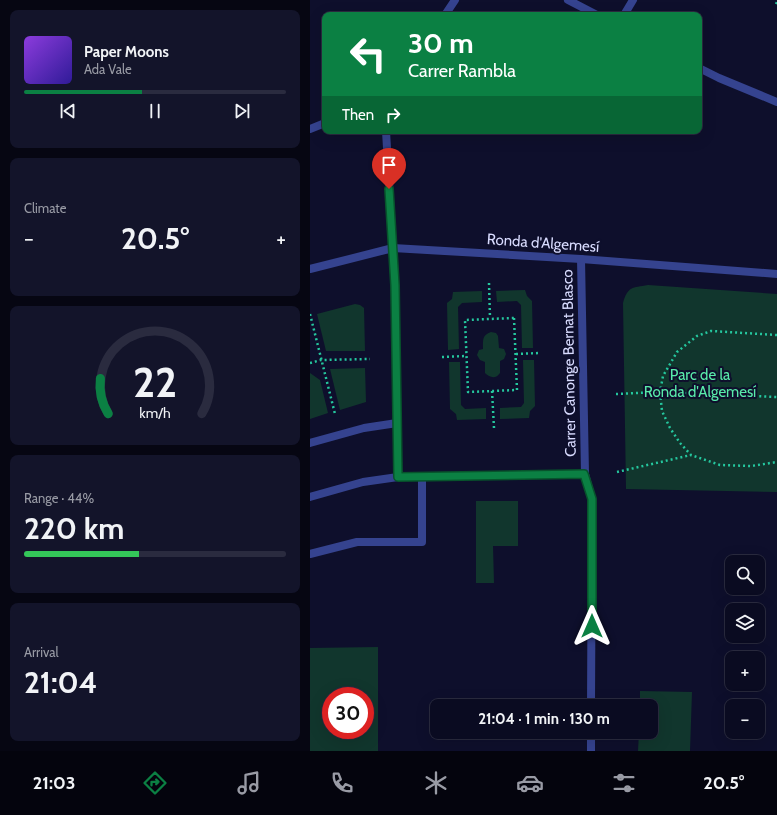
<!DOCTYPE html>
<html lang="en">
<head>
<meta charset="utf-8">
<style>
  :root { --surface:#0a0b21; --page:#13142a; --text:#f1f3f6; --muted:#999ba5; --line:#2a2b3f; --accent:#0b8043 }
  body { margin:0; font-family:Cabin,sans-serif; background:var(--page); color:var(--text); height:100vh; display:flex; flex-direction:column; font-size:15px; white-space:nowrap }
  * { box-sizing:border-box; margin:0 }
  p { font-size:13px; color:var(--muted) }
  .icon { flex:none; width:22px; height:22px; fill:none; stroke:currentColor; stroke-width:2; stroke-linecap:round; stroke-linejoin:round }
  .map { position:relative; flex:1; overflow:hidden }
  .details { display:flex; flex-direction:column; gap:10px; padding:10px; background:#060612; width:310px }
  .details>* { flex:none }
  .top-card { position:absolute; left:12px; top:12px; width:380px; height:122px; border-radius:8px; box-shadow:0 4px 16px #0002,0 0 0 1px var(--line); background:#0b8043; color:#fff; overflow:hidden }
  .tools { position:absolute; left:415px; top:555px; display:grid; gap:8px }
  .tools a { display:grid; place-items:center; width:40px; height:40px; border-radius:8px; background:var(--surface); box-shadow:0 4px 16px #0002,0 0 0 1px var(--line); font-size:20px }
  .speed { position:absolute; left:12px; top:687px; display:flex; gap:8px; font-size:20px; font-weight:700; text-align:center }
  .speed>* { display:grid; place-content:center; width:52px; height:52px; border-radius:50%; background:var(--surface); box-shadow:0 4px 16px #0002,0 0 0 1px var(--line); line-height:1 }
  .speed .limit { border:6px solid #d22; background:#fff; color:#111 }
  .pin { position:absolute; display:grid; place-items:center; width:34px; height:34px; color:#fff; margin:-41px -17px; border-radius:50% 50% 50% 0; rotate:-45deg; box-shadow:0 0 4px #0007 }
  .pin .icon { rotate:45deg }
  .me { position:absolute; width:44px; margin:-22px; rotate:0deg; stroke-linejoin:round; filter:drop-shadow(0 0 3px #0008) }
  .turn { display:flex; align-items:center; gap:14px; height:84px; padding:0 20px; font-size:18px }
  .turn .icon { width:52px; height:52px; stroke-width:2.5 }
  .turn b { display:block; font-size:28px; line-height:34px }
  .then { display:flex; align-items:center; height:38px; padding:0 20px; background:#0003; gap:8px; font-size:15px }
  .big { font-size:30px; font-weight:800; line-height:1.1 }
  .details .widget { flex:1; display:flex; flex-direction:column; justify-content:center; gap:6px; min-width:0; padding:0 14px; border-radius:8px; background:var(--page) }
  .details .dial { align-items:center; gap:0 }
  .dial svg { height:104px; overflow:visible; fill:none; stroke:var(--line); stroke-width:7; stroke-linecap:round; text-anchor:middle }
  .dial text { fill:var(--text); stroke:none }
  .song { display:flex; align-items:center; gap:12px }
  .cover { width:48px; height:48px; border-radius:6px; background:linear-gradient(135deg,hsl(270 70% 55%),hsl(250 70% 35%)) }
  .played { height:4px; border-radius:2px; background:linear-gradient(90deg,var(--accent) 45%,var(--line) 45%) }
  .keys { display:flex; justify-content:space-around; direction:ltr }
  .heat { display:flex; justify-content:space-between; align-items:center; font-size:22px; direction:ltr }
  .charge { height:6px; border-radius:3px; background:linear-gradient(90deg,#34c759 44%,var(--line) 0) }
  .trip { position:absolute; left:120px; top:699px; width:228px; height:40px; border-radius:8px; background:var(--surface); box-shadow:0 4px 16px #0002,0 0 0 1px var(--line); font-weight:800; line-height:40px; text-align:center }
  .tab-bar { display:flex; height:64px; justify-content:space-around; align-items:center; background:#04040d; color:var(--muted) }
  .tab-bar .icon { width:28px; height:28px }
  .tab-bar .on { color:var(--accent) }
  .tab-bar b { font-size:18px; color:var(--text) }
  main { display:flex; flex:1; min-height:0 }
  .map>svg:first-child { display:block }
  .green { fill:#11362d; fill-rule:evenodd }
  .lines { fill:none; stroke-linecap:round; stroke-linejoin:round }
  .path { stroke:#25c79e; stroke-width:2.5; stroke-dasharray:2 3; stroke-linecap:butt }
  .lane { stroke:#35438f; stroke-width:8 }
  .street { stroke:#35438f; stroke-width:8 }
  .route-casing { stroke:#07532c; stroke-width:10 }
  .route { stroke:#0b8043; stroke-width:7 }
  .labels { text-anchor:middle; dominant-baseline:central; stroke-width:4; stroke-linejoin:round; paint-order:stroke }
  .street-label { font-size:15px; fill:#d9dcff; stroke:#0e0f2c }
  .park-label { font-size:15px; fill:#59ebaa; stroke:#0e0f2c }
</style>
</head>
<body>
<main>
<section class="details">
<div class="widget">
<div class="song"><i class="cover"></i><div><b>Paper Moons</b><p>Ada Vale</p></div></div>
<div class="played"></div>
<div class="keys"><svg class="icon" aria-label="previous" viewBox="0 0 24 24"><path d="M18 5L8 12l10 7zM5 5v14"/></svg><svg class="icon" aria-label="pause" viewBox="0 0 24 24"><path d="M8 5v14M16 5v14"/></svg><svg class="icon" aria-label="next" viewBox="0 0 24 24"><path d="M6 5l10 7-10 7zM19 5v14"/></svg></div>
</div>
<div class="widget"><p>Climate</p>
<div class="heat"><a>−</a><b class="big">20.5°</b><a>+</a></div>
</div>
<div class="widget dial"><svg viewBox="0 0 100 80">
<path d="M14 69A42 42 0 1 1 86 69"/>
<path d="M14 69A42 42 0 0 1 8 42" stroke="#0b8043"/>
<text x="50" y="56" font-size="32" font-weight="700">22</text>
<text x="50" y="72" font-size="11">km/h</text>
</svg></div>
<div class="widget"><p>Range · 44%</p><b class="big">220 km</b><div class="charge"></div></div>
<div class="widget"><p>Arrival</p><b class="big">21:04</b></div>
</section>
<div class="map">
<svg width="467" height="751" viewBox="0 0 467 751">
  <rect width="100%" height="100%" fill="#0e0f2c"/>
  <!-- green -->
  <g class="green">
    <path d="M338,285L467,294V492L316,489L313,303C318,286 322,288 338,285Z"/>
    <path d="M215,290L217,296L222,301L223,348H212L211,305L207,301L187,302L186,291Z"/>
    <path d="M172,291V302L152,303L148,307L149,349L138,350L137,303L142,299L143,292Z"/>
    <path d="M45,304L50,305L54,308L55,351H16L7,314Z"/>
    <path d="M181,332L186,333L188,336L189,348L194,349L196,354L194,359L190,361V373C186,379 180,378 175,373V362L170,360L167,355L169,350L173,349C173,340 172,335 181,332Z"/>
    <path d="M213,360H224L225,406L220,411L219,418L190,419V408L211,407L214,403Z"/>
    <path d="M139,362H150L151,405L155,409L176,408V419L147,420L146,414L140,409Z"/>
    <path d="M55,368L56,402L30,410L20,369Z"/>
    <path d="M0,373L10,380L18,413L0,419Z"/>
    <path d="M166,501H208V546H183L184,583H166Z"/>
    <path d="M68,647V751H0V648ZM21,696H55V730H21Z"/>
    <path d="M330,691L382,692L380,751H328L329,732H341V706H330Z"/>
  </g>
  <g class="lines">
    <!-- path -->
    <g class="path">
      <path d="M466,4L467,2"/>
      <path d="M179,283L180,318"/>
      <path d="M0,314L25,414"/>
      <path d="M204,318L207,390L158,392L155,320Z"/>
      <path d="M467,335L401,331L387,336L367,352L353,376L350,392L467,397"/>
      <path d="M206,354L230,353"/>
      <path d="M132,357L156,356"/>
      <path d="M0,363L11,360L60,359"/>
      <path d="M182,391L184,428"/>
      <path d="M306,394L350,392L352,411L360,428L370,443L381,455L410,465L441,466L467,462"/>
      <path d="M307,472L381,455"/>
    </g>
    <!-- lane -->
    <g class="lane">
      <path d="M0,443L54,428L87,423"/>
      <path d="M0,554L47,542H112V477"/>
    </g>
    <!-- street -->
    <g class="street">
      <path d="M258,0L287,15"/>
      <path d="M135,15L145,0"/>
      <path d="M314,15L323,0"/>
      <path d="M389,68L409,78L467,102"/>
      <path d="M0,129L15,123"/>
      <path d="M76,131L85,285L88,477"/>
      <path d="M271,259L275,474L282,499L281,706"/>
      <path d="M0,269L83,248L271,259L467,274"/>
      <path d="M0,497L53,482L88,477L275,474"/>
      <path d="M281,751V732"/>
    </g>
  </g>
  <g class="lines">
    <defs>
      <path id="route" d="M79,189L85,285L88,477L274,474L282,499V626"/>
    </defs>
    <!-- route casing -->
    <use href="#route" class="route-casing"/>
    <!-- route -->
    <use href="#route" class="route"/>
  </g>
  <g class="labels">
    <!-- street labels -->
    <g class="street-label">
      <text transform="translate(233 243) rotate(4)">Ronda d'Algemesí</text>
      <text transform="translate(259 363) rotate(-91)">Carrer Canonge Bernat Blasco</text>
    </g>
    <!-- park labels -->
    <g class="park-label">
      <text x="390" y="375">Parc de la<tspan x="390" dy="17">Ronda d'Algemesí</tspan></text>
    </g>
  </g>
</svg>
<div class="tools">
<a><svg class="icon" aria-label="search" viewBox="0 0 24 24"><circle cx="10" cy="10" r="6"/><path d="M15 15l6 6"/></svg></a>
<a><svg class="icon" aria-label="layers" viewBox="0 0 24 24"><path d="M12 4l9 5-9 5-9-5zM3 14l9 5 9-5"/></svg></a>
<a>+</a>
<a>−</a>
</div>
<div class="speed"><div class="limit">30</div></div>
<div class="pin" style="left:79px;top:189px;background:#d93025"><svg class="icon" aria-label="arrive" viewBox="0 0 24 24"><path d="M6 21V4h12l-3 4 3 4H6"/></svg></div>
<svg class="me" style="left:282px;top:626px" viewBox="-20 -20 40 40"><path d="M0-17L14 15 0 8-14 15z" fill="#0b8043" stroke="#fff" stroke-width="4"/></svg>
<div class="trip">21:04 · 1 min · 130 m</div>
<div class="top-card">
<div class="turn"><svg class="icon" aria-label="left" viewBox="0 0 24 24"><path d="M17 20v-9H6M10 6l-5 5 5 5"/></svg><div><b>30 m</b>Carrer Rambla</div></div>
<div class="then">Then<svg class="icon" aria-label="right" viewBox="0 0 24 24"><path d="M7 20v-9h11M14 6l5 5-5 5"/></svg></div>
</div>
</div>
</main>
<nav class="tab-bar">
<b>21:03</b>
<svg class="icon on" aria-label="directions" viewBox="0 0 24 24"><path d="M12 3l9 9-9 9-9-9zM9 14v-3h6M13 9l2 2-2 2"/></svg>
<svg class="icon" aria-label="music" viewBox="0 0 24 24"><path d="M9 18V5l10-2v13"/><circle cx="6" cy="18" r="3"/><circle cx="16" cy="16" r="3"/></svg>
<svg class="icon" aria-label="phone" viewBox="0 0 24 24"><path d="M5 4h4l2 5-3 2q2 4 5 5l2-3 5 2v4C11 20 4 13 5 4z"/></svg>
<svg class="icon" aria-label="climate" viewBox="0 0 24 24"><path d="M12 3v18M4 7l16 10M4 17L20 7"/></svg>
<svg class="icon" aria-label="car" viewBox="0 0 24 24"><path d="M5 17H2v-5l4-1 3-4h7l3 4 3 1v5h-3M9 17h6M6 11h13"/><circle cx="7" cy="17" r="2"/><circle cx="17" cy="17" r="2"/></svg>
<svg class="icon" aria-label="filters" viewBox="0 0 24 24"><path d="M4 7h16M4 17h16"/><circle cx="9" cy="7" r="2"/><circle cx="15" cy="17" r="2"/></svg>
<b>20.5°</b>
</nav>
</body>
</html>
